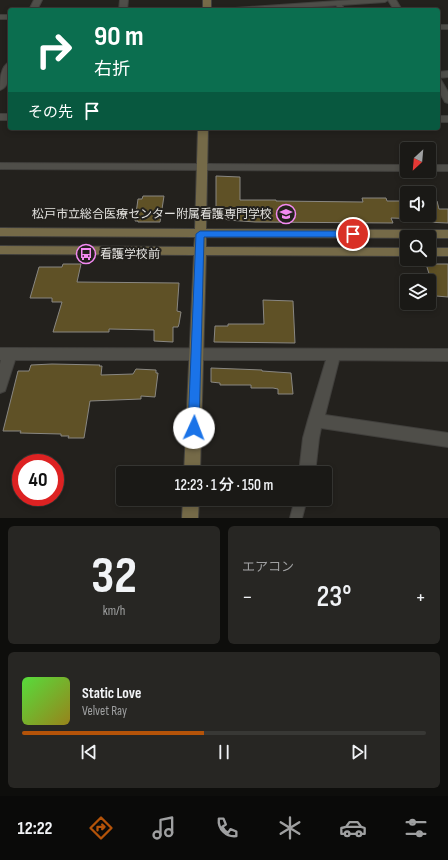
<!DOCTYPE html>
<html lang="ja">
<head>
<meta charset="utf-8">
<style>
  :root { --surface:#1a1916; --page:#272623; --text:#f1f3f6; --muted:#9fa0a1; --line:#383835; --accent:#b45309 }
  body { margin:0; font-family:"Sofia Sans Condensed","Noto Sans JP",sans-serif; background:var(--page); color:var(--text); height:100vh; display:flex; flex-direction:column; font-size:15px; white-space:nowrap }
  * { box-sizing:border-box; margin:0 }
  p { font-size:13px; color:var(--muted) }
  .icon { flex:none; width:22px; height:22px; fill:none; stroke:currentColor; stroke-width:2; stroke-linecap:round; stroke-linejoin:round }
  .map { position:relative; height:518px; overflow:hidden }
  .drawer { display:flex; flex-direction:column; gap:8px; padding:8px; background:#0e0e0c; flex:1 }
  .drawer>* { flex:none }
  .banner { position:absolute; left:8px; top:8px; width:432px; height:122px; border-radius:4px; box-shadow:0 2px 6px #0003,0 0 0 1px var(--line); background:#0b6e4f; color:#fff; overflow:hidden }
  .needle { width:26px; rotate:206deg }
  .buttons { position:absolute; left:400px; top:142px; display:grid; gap:8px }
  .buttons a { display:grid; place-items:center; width:36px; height:36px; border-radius:4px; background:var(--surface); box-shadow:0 2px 6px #0003,0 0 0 1px var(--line); font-size:20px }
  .speed { position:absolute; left:12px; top:454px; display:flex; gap:8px; font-size:20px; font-weight:700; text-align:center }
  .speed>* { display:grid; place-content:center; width:52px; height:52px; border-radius:50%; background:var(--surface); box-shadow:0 2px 6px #0003,0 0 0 1px var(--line); line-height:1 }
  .speed .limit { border:6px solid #d22; background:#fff; color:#111 }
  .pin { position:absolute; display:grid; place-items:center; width:34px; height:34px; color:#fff; margin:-17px; border:2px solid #fff; border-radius:50%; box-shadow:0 1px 4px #0007 }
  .me { position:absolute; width:44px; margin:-22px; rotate:2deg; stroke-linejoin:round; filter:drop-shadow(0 0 3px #0008) }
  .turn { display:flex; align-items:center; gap:14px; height:84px; padding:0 20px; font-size:18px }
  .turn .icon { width:52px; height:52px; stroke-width:2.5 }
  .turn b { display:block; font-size:28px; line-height:34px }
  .then { display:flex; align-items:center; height:38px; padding:0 20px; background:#0003; gap:8px; font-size:15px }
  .big { font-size:30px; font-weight:600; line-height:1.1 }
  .drawer .card { flex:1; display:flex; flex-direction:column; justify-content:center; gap:6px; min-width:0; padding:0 14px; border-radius:6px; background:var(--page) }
  .drawer .dial { align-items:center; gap:0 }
  .dial b { font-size:52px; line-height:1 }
  .song { display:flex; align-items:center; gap:12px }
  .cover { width:48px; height:48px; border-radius:6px; background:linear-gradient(135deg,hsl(110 70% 55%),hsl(50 70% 35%)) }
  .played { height:4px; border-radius:2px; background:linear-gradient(90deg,var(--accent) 45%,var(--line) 45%) }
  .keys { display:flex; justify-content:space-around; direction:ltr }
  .heat { display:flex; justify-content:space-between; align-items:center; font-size:22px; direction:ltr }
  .drawer .tiles { flex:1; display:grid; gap:8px; grid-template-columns:1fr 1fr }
  .card:last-child { grid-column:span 2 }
  .trip { position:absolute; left:116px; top:466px; width:216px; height:40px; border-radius:4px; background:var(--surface); box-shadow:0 2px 6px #0003,0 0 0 1px var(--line); font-weight:600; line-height:40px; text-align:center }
  .tab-bar { display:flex; height:64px; justify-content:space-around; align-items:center; background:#0a0a09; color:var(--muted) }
  .tab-bar .icon { width:28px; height:28px }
  .tab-bar .current { color:var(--accent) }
  .tab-bar b { font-size:18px; color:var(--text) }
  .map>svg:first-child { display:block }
  .green { fill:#3b223b }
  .building { fill:#5f5126; stroke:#898782 }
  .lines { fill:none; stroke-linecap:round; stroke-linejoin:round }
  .lane-casing { stroke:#403f3c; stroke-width:2 }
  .street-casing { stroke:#403f3c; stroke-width:2 }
  .secondary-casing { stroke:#403f3c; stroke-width:2 }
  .lane { fill:#4f4e49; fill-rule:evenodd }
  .street { fill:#4f4e49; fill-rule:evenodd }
  .secondary { fill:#756a48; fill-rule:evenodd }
  .route { fill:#1a73e8; stroke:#114b97 }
  .labels { text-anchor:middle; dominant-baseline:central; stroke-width:4; stroke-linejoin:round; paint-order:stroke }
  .poi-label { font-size:12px; fill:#e3e2df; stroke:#23211d; text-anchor:end }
</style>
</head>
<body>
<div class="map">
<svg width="448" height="518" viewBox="0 0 448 518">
  <rect width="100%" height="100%" fill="#23211d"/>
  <!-- green -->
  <path class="green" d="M332,6L337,7L339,10H266Z"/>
  <!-- building -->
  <g class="building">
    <path d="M216,176L240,177V200H276V201L363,202L362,198H386L387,201H407V215H429V201H437L439,209H448V223L425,222L424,219L391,218L393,223L255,222L228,220L224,218L221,214H216Z"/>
    <path d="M143,196H164L160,222H138V221H135L138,199H142Z"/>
    <path d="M63,264H81L77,282L179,283L177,311L181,312L179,324L178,327H173V342L154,341V330L109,329V332H53L62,302H52V298H30L39,267H62Z"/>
    <path d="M426,264H448V297L436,296Z"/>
    <path d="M263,300L293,301L295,343L214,342L215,326H228V324H264Z"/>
    <path d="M52,364L100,365L99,366H102L101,375L133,374L136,369L156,370V373H158L155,397L141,396V399L90,401L84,438H68L69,436H61V434L20,433L21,431H3L18,371H29L31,365Z"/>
    <path d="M211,368L262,370V371L291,373L293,394H278V389L273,388H251V385H220V383L211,382Z"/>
  </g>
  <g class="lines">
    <defs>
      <g id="lane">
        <path d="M338,1L340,2L345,10H339L335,3Z"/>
        <path d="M295,499H307L302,518H290Z"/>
      </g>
      <g id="street">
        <path d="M34,0H42L37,10H29Z"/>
        <path d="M120,0H128L127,10H119Z"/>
        <path d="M352,0H396L402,10H394L388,0L385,2L268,10H231L235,8Z"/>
        <rect x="0" y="15" width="10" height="4"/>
        <rect x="438" y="25" width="10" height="4"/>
        <path d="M10,62C10,71 10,87 0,90C0,81 0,66 10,62Z"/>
        <path d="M448,71V77L438,78V72Z"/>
        <path d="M438,79L441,80L448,92V103L445,102L438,90Z"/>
        <rect x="0" y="114" width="10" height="6"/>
        <rect x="438" y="116" width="10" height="6"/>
        <path d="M0,163L407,165L408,171L0,169Z"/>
        <path d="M429,165H448V171H428Z"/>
        <path d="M0,348L448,349V361L339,360L325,415L448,433V447L321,428L319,438L315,473H299L303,438L308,420L326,360H15L5,391L0,393V364L1,360H0Z"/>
      </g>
      <g id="secondary">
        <rect x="203" y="0" width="8" height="10"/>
        <path d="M198,128H208L206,229L448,230V238L206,237V247L407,248V256L206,255L200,473H184L194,255L0,254V246L194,247L195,237L0,236V228L195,229Z"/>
        <rect x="429" y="248" width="19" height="8"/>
        <path d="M183,499H199L198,518H182Z"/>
      </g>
    </defs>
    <!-- lane casing -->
    <use href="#lane" class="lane-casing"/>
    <!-- street casing -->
    <use href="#street" class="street-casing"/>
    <!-- secondary casing -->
    <use href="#secondary" class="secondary-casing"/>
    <!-- lane -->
    <use href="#lane" class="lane"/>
    <!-- street -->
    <use href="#street" class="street"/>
    <!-- secondary -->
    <use href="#secondary" class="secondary"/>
  </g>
  <!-- route -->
  <path class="route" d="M200,231H353L357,234L353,237H204L199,428L198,432L194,433L190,432L188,428L196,234Z"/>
  <!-- icons -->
  <defs>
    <symbol id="university-ring" viewBox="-11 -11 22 22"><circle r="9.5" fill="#23211d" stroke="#f38af2" stroke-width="1.5"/><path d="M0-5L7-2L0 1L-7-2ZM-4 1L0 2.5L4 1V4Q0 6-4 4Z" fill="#f38af2"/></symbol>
    <symbol id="bus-ring" viewBox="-11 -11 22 22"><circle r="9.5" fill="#23211d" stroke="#f38af2" stroke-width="1.5"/><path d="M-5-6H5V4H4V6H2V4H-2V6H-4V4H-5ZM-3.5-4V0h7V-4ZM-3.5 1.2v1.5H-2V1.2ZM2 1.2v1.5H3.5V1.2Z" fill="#f38af2"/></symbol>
  </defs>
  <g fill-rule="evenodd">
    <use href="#university-ring" x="275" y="203" width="22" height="22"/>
    <use href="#bus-ring" x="75" y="243" width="22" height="22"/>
  </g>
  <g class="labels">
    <!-- poi labels -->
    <g class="poi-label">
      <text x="272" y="214">松戸市立総合医療センター附属看護専門学校</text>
      <text x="100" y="254" text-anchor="start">看護学校前</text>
    </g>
  </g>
</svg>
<div class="buttons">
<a><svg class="needle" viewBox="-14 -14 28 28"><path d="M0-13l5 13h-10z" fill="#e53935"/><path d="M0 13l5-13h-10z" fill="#9fa0a1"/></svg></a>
<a><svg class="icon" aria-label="sound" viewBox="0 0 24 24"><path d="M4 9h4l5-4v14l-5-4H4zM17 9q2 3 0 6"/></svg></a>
<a><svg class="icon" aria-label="search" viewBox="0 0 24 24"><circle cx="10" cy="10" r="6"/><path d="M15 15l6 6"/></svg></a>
<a><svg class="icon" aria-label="layers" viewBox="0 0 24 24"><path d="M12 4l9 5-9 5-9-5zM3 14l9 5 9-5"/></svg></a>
</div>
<div class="speed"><div class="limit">40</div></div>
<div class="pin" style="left:353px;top:234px;background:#d93025"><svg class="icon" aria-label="arrive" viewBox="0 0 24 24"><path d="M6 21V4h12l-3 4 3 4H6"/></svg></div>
<svg class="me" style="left:194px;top:428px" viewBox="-20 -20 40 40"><circle r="19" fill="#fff"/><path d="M0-13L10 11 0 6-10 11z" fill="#1a73e8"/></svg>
<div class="trip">12:23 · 1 分 · 150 m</div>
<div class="banner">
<div class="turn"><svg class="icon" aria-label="right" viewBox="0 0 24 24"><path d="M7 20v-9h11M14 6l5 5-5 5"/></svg><div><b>90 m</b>右折</div></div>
<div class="then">その先<svg class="icon" aria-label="arrive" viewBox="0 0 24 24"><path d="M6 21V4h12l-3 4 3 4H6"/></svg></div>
</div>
</div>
<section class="drawer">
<div class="tiles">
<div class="card dial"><b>32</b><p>km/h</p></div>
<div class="card"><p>エアコン</p>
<div class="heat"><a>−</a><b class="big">23°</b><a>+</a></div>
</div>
<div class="card">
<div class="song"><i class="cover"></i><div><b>Static Love</b><p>Velvet Ray</p></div></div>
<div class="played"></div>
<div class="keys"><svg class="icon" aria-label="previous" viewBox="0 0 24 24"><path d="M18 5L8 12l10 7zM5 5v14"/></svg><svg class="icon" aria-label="pause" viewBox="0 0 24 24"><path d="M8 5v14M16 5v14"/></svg><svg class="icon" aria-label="next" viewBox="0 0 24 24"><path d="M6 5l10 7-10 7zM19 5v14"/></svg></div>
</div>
</div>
</section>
<nav class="tab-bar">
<b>12:22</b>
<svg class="icon current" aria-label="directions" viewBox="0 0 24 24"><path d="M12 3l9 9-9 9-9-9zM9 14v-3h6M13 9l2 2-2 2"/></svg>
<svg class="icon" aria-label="music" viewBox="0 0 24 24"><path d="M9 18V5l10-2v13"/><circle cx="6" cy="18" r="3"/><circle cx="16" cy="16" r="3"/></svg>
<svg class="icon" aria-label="phone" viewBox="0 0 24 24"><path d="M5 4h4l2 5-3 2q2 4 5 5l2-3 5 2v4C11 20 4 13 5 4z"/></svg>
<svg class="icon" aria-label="climate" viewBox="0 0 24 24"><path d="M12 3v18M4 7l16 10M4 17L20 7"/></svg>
<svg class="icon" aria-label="car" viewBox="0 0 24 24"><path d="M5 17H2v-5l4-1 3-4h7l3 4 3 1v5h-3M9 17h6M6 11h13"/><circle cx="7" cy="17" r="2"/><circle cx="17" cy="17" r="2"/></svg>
<svg class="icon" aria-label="filters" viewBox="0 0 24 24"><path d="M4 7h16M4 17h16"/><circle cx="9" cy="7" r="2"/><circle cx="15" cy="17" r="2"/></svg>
</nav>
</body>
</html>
